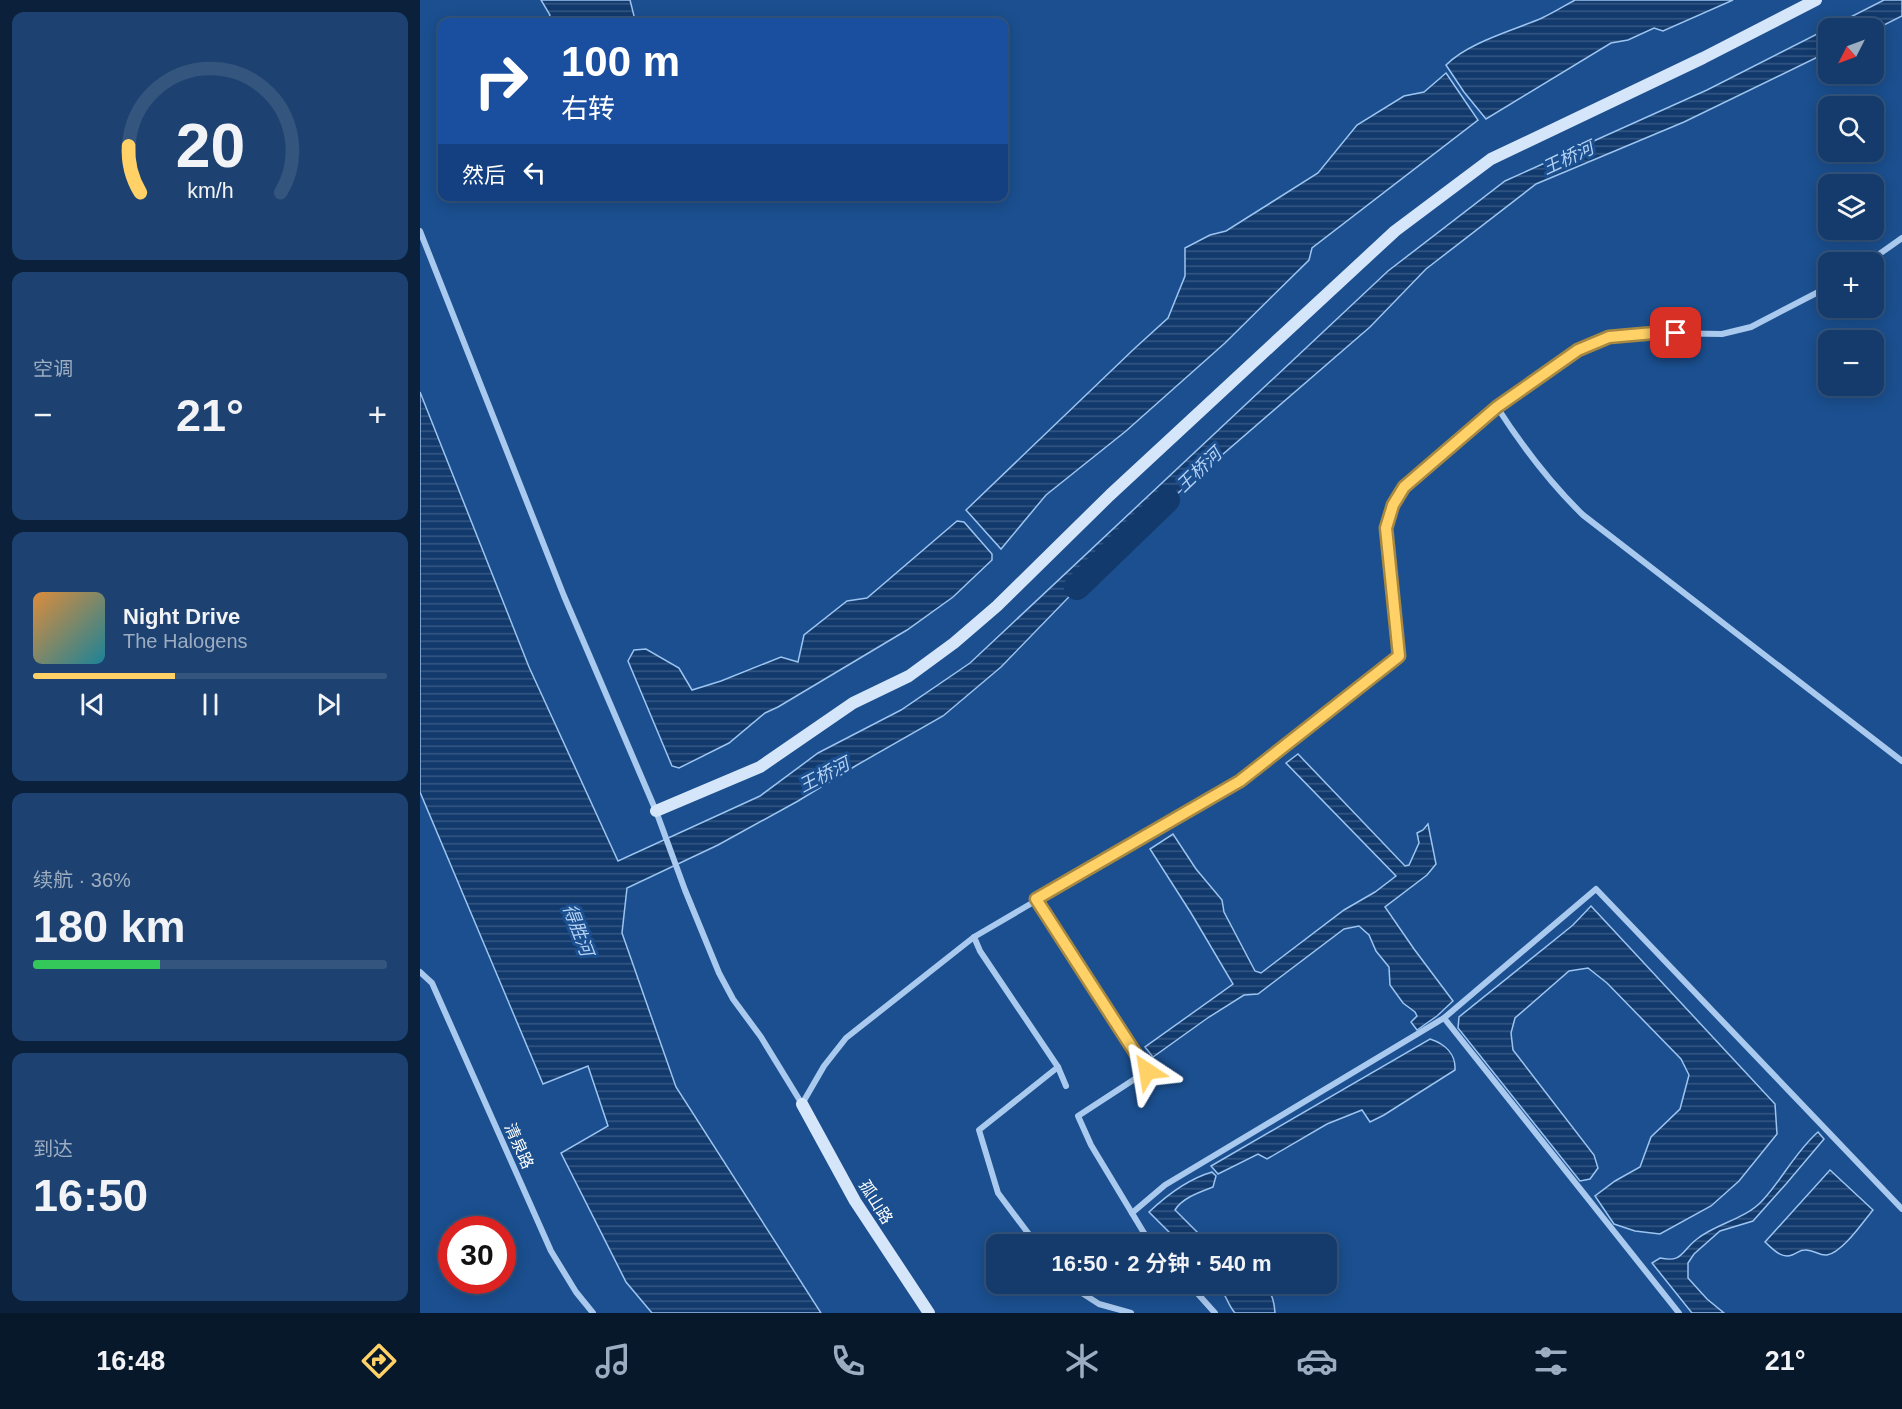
<!DOCTYPE html>
<html lang="zh">
<head>
<meta charset="utf-8">
<style>
  :root { --surface:#143b6b; --page:#1d4271; --text:#f1f3f6; --muted:#9dadc1; --line:#33557e; --accent:#ffd166 }
  body { margin:0; font-family:Arial,"Noto Sans SC",sans-serif; background:var(--page); color:var(--text); height:100vh; display:flex; flex-direction:column; font-size:22px; white-space:nowrap }
  * { box-sizing:border-box; margin:0 }
  p { font-size:20px; color:var(--muted) }
  .icon { flex:none; width:33px; height:33px; fill:none; stroke:currentColor; stroke-width:2; stroke-linecap:round; stroke-linejoin:round }
  .map { position:relative; flex:1; overflow:hidden }
  .details { display:flex; flex-direction:column; gap:12px; padding:12px; background:#0b203b; width:420px }
  .details>* { flex:none }
  .top-card { position:absolute; left:18px; top:18px; width:570px; height:183px; border-radius:12px; box-shadow:0 3px 15px #0003,0 0 0 2px var(--line); background:#1a4fa0; color:#fff; overflow:hidden }
  .needle { width:39px; rotate:228deg }
  .buttons { position:absolute; left:1398px; top:18px; display:grid; gap:12px }
  .buttons a { display:grid; place-items:center; width:66px; height:66px; border-radius:12px; background:var(--surface); box-shadow:0 3px 15px #0003,0 0 0 2px var(--line); font-size:30px }
  .speed { position:absolute; left:18px; top:1216px; display:flex; gap:12px; font-size:30px; font-weight:700; text-align:center }
  .speed>* { display:grid; place-content:center; width:78px; height:78px; border-radius:50%; background:var(--surface); box-shadow:0 3px 15px #0003,0 0 0 2px var(--line); line-height:1 }
  .speed .limit { border:9px solid #d22; background:#fff; color:#111 }
  .pin { position:absolute; display:grid; place-items:center; width:51px; height:51px; color:#fff; margin:-26px; border-radius:12px; box-shadow:0 3px 9px #0006 }
  .me { position:absolute; width:66px; margin:-33px; rotate:327deg; stroke-linejoin:round; filter:drop-shadow(0 0 4px #0008) }
  .turn { display:flex; align-items:center; gap:21px; height:126px; padding:0 24px; font-size:27px }
  .turn .icon { width:78px; height:78px; stroke-width:2.5 }
  .turn b { display:block; font-size:42px; line-height:51px }
  .then { display:flex; align-items:center; height:57px; padding:0 24px; background:#0003; gap:12px; font-size:22px }
  .big { font-size:45px; font-weight:600; line-height:1.1 }
  .details .widget { flex:1; display:flex; flex-direction:column; justify-content:center; gap:9px; min-width:0; padding:0 21px; border-radius:12px; background:var(--page) }
  .details .dial { align-items:center; gap:0 }
  .dial svg { height:156px; overflow:visible; fill:none; stroke:var(--line); stroke-width:7; stroke-linecap:round; text-anchor:middle }
  .dial text { fill:var(--text); stroke:none }
  .song { display:flex; align-items:center; gap:18px }
  .cover { width:72px; height:72px; border-radius:9px; background:linear-gradient(135deg,hsl(30 70% 55%),hsl(190 70% 35%)) }
  .played { height:6px; border-radius:3px; background:linear-gradient(90deg,var(--accent) 40%,var(--line) 40%) }
  .keys { display:flex; justify-content:space-around; direction:ltr }
  .heat { display:flex; justify-content:space-between; align-items:center; font-size:33px; direction:ltr }
  .charge { height:9px; border-radius:4px; background:linear-gradient(90deg,#34c759 36%,var(--line) 0) }
  .trip { position:absolute; left:566px; top:1234px; width:351px; height:60px; border-radius:12px; background:var(--surface); box-shadow:0 3px 15px #0003,0 0 0 2px var(--line); font-weight:600; line-height:60px; text-align:center }
  .menu { display:flex; height:96px; justify-content:space-around; align-items:center; background:#08182b; color:var(--muted) }
  .menu .icon { width:42px; height:42px }
  .menu .active { color:var(--accent) }
  .menu b { font-size:27px; color:var(--text) }
  main { display:flex; flex:1; min-height:0 }
  .map>svg:first-child { display:block }
  .water { fill:url(#water-rules); stroke:#9cc4f0; stroke-width:1.5 }
  .lines { fill:none; stroke-linecap:round; stroke-linejoin:round }
  .river { stroke:#123a6d; stroke-width:26 }
  .street { stroke:#a9c9ee; stroke-width:6 }
  .secondary { stroke:#d6e6fa; stroke-width:12 }
  .route-casing { stroke:#a68842; stroke-width:15 }
  .route { stroke:#ffd166; stroke-width:10 }
  .labels { text-anchor:middle; dominant-baseline:central; stroke-width:6; stroke-linejoin:round; paint-order:stroke }
  .street-label { font-size:16px; fill:#fff; stroke:#1b4f8f }
  .water-label { font-size:18px; font-style:italic; fill:#b5d3f5; stroke:#1b4f8f }
</style>
</head>
<body>
<main>
<section class="details">
<div class="widget dial"><svg viewBox="0 0 100 80">
<path d="M14 69A42 42 0 1 1 86 69"/>
<path d="M14 69A42 42 0 0 1 8 45" stroke="#ffd166"/>
<text x="50" y="56" font-size="32" font-weight="700">20</text>
<text x="50" y="72" font-size="11">km/h</text>
</svg></div>
<div class="widget"><p>空调</p>
<div class="heat"><a>−</a><b class="big">21°</b><a>+</a></div>
</div>
<div class="widget">
<div class="song"><i class="cover"></i><div><b>Night Drive</b><p>The Halogens</p></div></div>
<div class="played"></div>
<div class="keys"><svg class="icon" aria-label="previous" viewBox="0 0 24 24"><path d="M18 5L8 12l10 7zM5 5v14"/></svg><svg class="icon" aria-label="pause" viewBox="0 0 24 24"><path d="M8 5v14M16 5v14"/></svg><svg class="icon" aria-label="next" viewBox="0 0 24 24"><path d="M6 5l10 7-10 7zM19 5v14"/></svg></div>
</div>
<div class="widget"><p>续航 · 36%</p><b class="big">180 km</b><div class="charge"></div></div>
<div class="widget"><p>到达</p><b class="big">16:50</b></div>
</section>
<div class="map">
<svg width="1482" height="1313" viewBox="0 0 1482 1313">
  <defs>
    <pattern id="water-rules" width="6" height="5" patternUnits="userSpaceOnUse" patternTransform="scale(1.5)"><rect width="6" height="5" fill="#123a6d"/><path d="M0 2.5h6" fill="none" stroke="#365883"/></pattern>
  </defs>
  <rect width="100%" height="100%" fill="#1b4f8f"/>
  <!-- water -->
  <g class="water">
    <path d="M121,0H210L214,16L219,22H127L130,15Z"/>
    <path d="M1155,0H1313L1243,31L1234,28L1208,40L1191,43L1066,119L1044,92L1026,65C1049,42 1092,31 1122,18C1133,13 1144,6 1155,0Z"/>
    <path d="M1464,0H1482V16L1454,30L1408,28V52L1264,122L1116,184L1006,269L950,327L706,538L581,667L523,716L437,765L378,801L298,845L207,888L202,933L256,1087L401,1313H232L206,1282L141,1153L188,1126L168,1066L123,1084L0,792V392L109,667L198,861L340,796L398,753L481,710L550,663L968,271L1085,181L1287,90Z"/>
    <path d="M1026,73L1058,120L892,248L889,260L805,343L706,431L626,495L581,549L546,510L715,348L748,318L765,276V248L790,235L806,231L898,173L937,125L984,96L1004,92Z"/>
    <path d="M537,521L544,522L572,554V560L533,597L487,630L358,707L345,713L309,743L259,768L252,766L208,661L214,650L226,649L259,668L272,690L301,681L361,657L378,662L384,635L427,601L447,598Z"/>
    <path d="M878,754L985,866L989,865L999,843L997,833L1003,830L1008,824L1016,864L1007,875L965,907L994,949L1033,1001L1017,1016L997,1030L991,1022L997,1016L995,1012L983,1003L970,985L969,967L956,951L949,935L939,926L924,929L838,994L824,995L789,1017L733,1057L725,1047L813,984L771,913L730,849L753,834L776,869L802,900L804,912L835,971L841,973L924,910L955,892L976,876L866,763Z"/>
    <path d="M1171,906L1355,1104L1357,1134L1319,1181L1291,1206L1240,1234L1215,1231L1194,1224L1175,1196L1195,1181L1220,1167L1231,1137L1260,1109L1269,1075L1261,1059L1187,983L1168,968L1149,971L1095,1018L1091,1033L1093,1050L1174,1155L1178,1168L1170,1179L1160,1181L1038,1028L1039,1017L1153,925Z"/>
    <path d="M1010,1039C1025,1044 1036,1054 1035,1070L964,1115L950,1122L942,1110L907,1124L847,1159L838,1154L798,1174L791,1166Z"/>
    <path d="M1398,1132L1404,1139L1366,1184L1333,1221L1300,1231L1274,1254L1268,1263V1278L1287,1299L1304,1313H1272L1232,1263L1240,1258C1263,1263 1261,1251 1277,1239C1297,1223 1324,1220 1342,1201C1362,1180 1375,1152 1398,1132Z"/>
    <path d="M1410,1170L1453,1210C1443,1222 1422,1253 1407,1255C1399,1256 1393,1249 1385,1250C1379,1250 1378,1253 1372,1255C1361,1259 1353,1249 1345,1242Z"/>
    <path d="M792,1172L796,1176L793,1187C780,1192 762,1198 755,1210L790,1245H762L729,1212C747,1195 768,1179 792,1172Z"/>
    <path d="M797,1284H842C852,1292 854,1300 855,1313H815C807,1304 806,1293 797,1284Z"/>
  </g>
  <g class="lines">
    <!-- river -->
    <path class="river" d="M657,587L747,500"/>
    <!-- street -->
    <g class="street">
      <path d="M0,231L144,596L236,811L265,890L299,973L313,999L341,1037L382,1104L404,1066L426,1038L554,937L820,781L979,656L966,528L973,505L984,487L1077,407L1158,350L1189,337L1234,333L1302,334L1331,327L1408,287"/>
      <path d="M1448,262L1482,238"/>
      <path d="M1077,407C1102,446 1130,483 1163,515L1482,761"/>
      <path d="M616,899L727,1071L658,1116L671,1145L724,1233L735,1245"/>
      <path d="M554,937L560,951L638,1067L646,1086"/>
      <path d="M0,972L12,983L131,1251L156,1292L173,1313"/>
      <path d="M1024,1018L1259,1313"/>
      <path d="M712,1213L745,1185L1024,1018L1176,889L1482,1209"/>
      <path d="M617,1245L578,1193L559,1130L638,1067"/>
      <path d="M648,1284L679,1304L711,1313"/>
      <path d="M769,1284L795,1313"/>
    </g>
    <!-- secondary -->
    <g class="secondary">
      <path d="M236,811L340,767L433,703L489,676L534,643L577,606L690,495L975,231L1071,159L1283,58L1396,0"/>
      <path d="M382,1104L435,1201L509,1313"/>
    </g>
  </g>
  <g class="lines">
    <defs>
      <path id="route" d="M727,1071L616,899L820,781L979,656L966,528L973,505L984,487L1077,407L1158,350L1189,337L1234,333H1256"/>
    </defs>
    <!-- route casing -->
    <use href="#route" class="route-casing"/>
    <!-- route -->
    <use href="#route" class="route"/>
  </g>
  <g class="labels">
    <!-- street labels -->
    <g class="street-label">
      <text transform="translate(99 1146) rotate(66)">清泉路</text>
      <text transform="translate(456 1202) rotate(58)">孤山路</text>
    </g>
    <!-- water labels -->
    <g class="water-label">
      <text transform="translate(1148 158) rotate(-25)">王桥河</text>
      <text transform="translate(779 470) rotate(-44)">王桥河</text>
      <text transform="translate(404 775) rotate(-27)">王桥河</text>
      <text transform="translate(158 930) rotate(69)">得胜河</text>
    </g>
  </g>
</svg>
<div class="buttons">
<a><svg class="needle" viewBox="-14 -14 28 28"><path d="M0-13l5 13h-10z" fill="#e53935"/><path d="M0 13l5-13h-10z" fill="#9dadc1"/></svg></a>
<a><svg class="icon" aria-label="search" viewBox="0 0 24 24"><circle cx="10" cy="10" r="6"/><path d="M15 15l6 6"/></svg></a>
<a><svg class="icon" aria-label="layers" viewBox="0 0 24 24"><path d="M12 4l9 5-9 5-9-5zM3 14l9 5 9-5"/></svg></a>
<a>+</a>
<a>−</a>
</div>
<div class="speed"><div class="limit">30</div></div>
<div class="pin" style="left:1256px;top:333px;background:#d93025"><svg class="icon" aria-label="arrive" viewBox="0 0 24 24"><path d="M6 21V4h12l-3 4 3 4H6"/></svg></div>
<svg class="me" style="left:727px;top:1071px" viewBox="-20 -20 40 40"><path d="M0-17L14 15 0 8-14 15z" fill="#ffd166" stroke="#fff" stroke-width="4"/></svg>
<div class="trip">16:50 · 2 分钟 · 540 m</div>
<div class="top-card">
<div class="turn"><svg class="icon" aria-label="right" viewBox="0 0 24 24"><path d="M7 20v-9h11M14 6l5 5-5 5"/></svg><div><b>100 m</b>右转</div></div>
<div class="then">然后<svg class="icon" aria-label="left" viewBox="0 0 24 24"><path d="M17 20v-9H6M10 6l-5 5 5 5"/></svg></div>
</div>
</div>
</main>
<nav class="menu">
<b>16:48</b>
<svg class="icon active" aria-label="directions" viewBox="0 0 24 24"><path d="M12 3l9 9-9 9-9-9zM9 14v-3h6M13 9l2 2-2 2"/></svg>
<svg class="icon" aria-label="music" viewBox="0 0 24 24"><path d="M9 18V5l10-2v13"/><circle cx="6" cy="18" r="3"/><circle cx="16" cy="16" r="3"/></svg>
<svg class="icon" aria-label="phone" viewBox="0 0 24 24"><path d="M5 4h4l2 5-3 2q2 4 5 5l2-3 5 2v4C11 20 4 13 5 4z"/></svg>
<svg class="icon" aria-label="climate" viewBox="0 0 24 24"><path d="M12 3v18M4 7l16 10M4 17L20 7"/></svg>
<svg class="icon" aria-label="car" viewBox="0 0 24 24"><path d="M5 17H2v-5l4-1 3-4h7l3 4 3 1v5h-3M9 17h6M6 11h13"/><circle cx="7" cy="17" r="2"/><circle cx="17" cy="17" r="2"/></svg>
<svg class="icon" aria-label="filters" viewBox="0 0 24 24"><path d="M4 7h16M4 17h16"/><circle cx="9" cy="7" r="2"/><circle cx="15" cy="17" r="2"/></svg>
<b>21°</b>
</nav>
</body>
</html>
